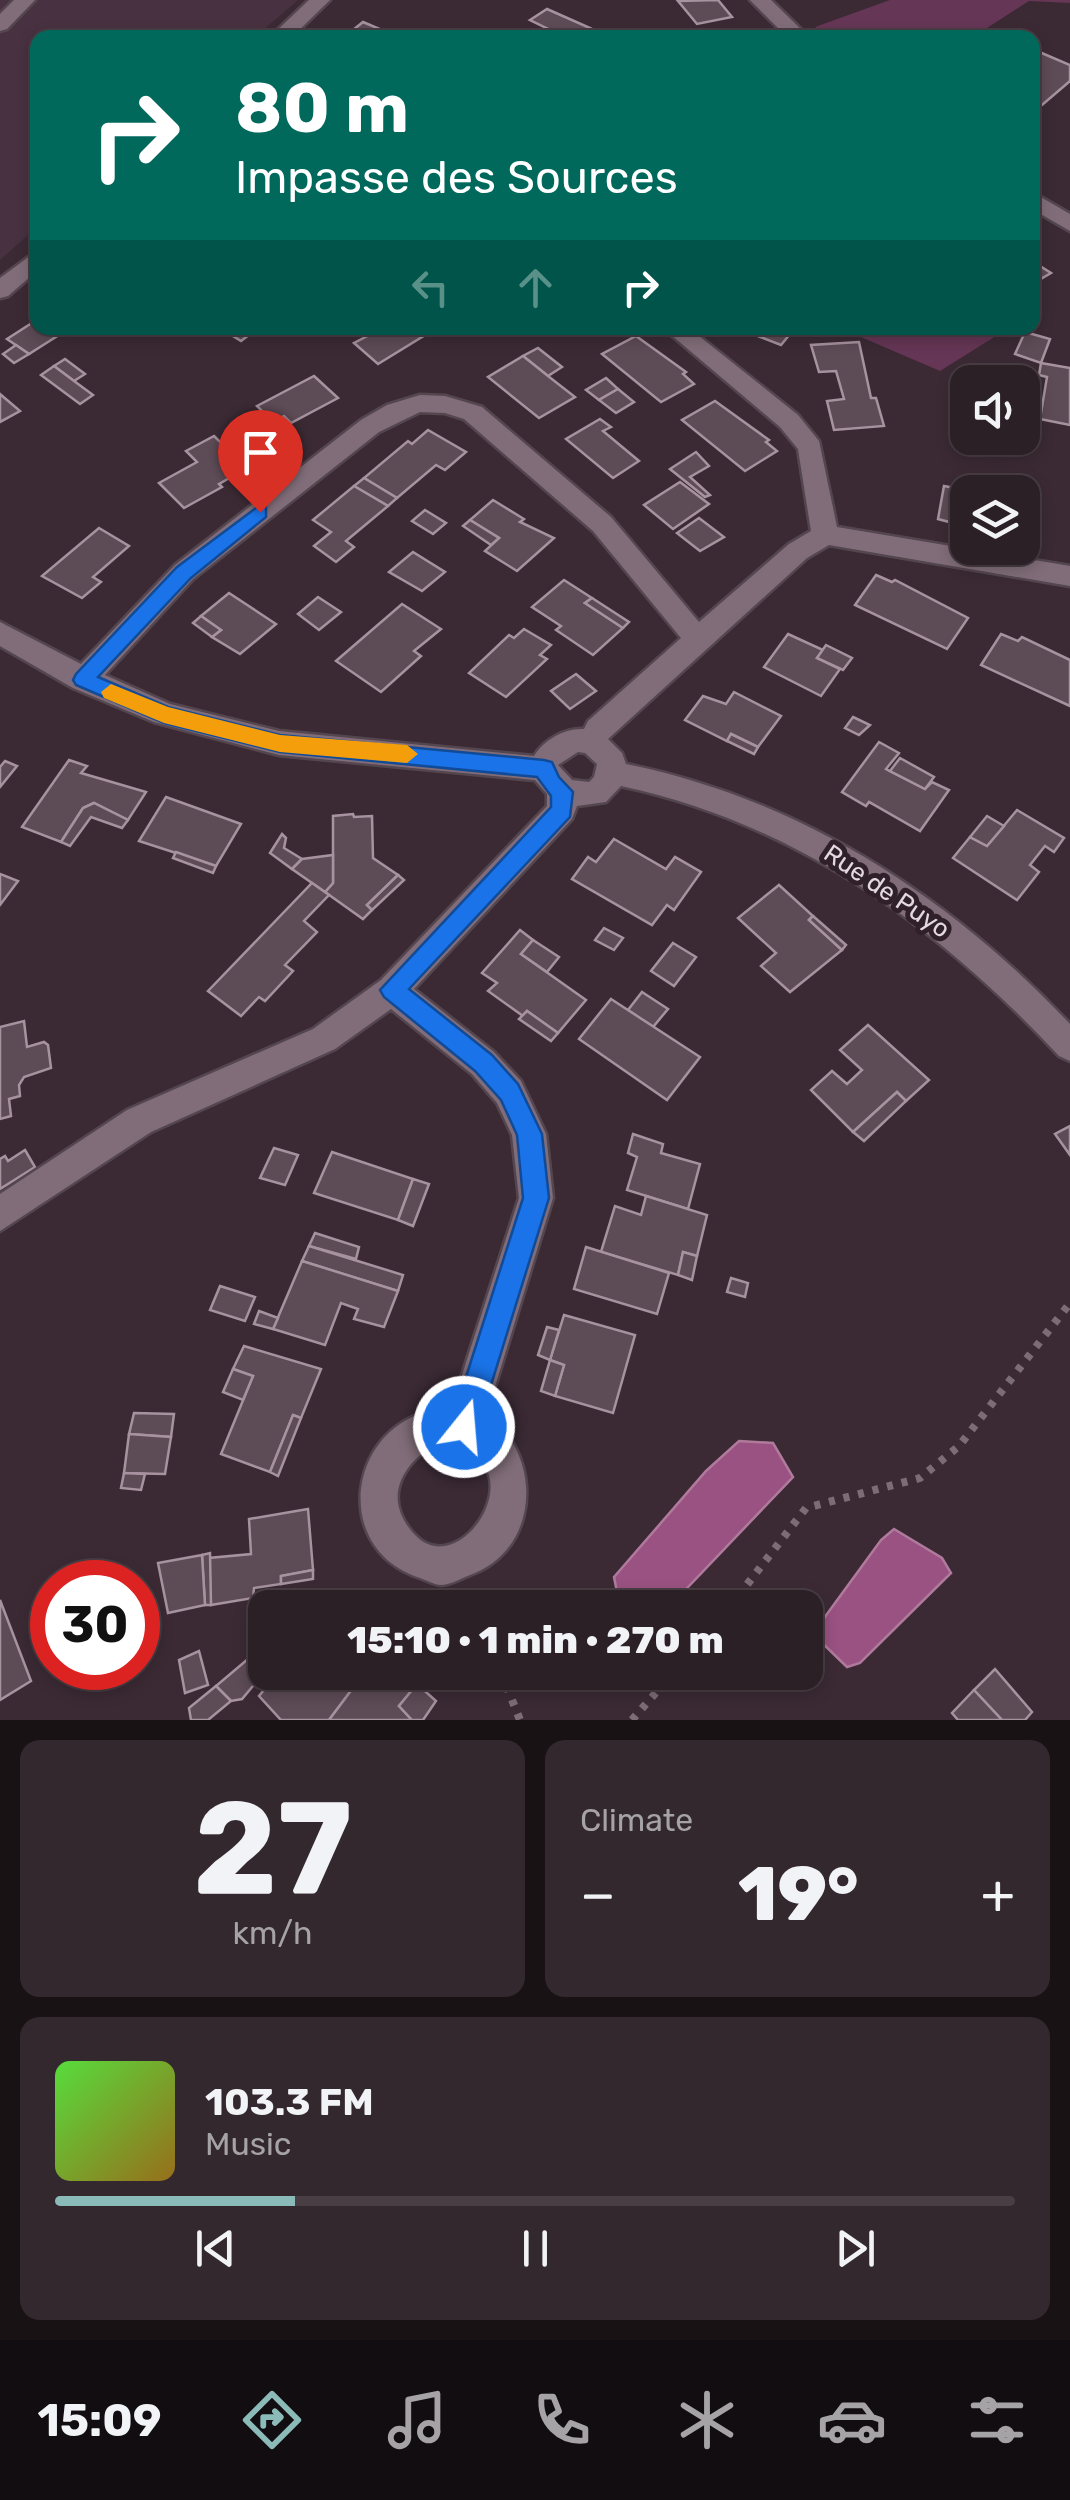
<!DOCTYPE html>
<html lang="en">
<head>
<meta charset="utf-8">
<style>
  :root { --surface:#2c2027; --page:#34282f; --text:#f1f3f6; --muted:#a6a3a7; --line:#483e44; --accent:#8bbbb9 }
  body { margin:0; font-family:Rubik,sans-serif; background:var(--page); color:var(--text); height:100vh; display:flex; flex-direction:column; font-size:38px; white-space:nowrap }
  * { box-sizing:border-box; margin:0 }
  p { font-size:32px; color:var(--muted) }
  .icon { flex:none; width:55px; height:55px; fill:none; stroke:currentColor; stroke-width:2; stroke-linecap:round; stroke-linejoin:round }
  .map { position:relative; height:1720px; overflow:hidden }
  .details { display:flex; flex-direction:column; gap:20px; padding:20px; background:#181215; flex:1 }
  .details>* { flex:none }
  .top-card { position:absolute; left:30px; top:30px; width:1010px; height:305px; border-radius:20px; box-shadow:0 5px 15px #0003,0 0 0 2px var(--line); background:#00695c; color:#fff; overflow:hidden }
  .tools { position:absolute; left:950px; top:365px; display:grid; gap:20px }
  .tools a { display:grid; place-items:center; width:90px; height:90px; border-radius:20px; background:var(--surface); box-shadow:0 5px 15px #0003,0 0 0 2px var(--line); font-size:50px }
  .speed { position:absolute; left:30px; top:1560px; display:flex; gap:20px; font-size:50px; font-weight:700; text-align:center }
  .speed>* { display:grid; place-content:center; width:130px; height:130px; border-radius:50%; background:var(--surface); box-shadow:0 5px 15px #0003,0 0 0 2px var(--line); line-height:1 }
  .speed .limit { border:15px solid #d22; background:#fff; color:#111 }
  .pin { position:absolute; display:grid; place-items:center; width:85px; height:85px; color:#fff; margin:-102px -42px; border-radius:50% 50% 50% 0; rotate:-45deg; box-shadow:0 0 10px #0007 }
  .pin .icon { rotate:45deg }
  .me { position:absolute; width:110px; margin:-55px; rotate:17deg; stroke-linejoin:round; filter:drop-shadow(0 0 8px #0008) }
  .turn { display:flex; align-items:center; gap:35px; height:210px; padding:0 40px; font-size:45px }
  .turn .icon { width:130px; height:130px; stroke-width:2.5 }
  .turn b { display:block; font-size:70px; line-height:85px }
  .lanes { display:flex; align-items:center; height:95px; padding:0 40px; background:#0003; justify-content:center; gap:50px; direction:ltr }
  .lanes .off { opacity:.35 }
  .big { font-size:75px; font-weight:800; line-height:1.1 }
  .details .card { flex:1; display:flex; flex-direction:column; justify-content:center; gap:15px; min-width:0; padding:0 35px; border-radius:20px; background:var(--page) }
  .details .dial { align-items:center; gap:0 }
  .dial b { font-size:130px; line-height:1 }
  .song { display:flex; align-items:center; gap:30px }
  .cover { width:120px; height:120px; border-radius:15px; background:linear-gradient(135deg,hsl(110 70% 55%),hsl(40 70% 35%)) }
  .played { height:10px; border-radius:5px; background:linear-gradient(90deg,var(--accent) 25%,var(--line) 25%) }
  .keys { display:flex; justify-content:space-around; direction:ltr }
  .heat { display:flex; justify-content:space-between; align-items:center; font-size:55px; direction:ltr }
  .details .tiles { flex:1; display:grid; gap:20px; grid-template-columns:1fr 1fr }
  .card:last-child { grid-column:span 2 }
  .trip { position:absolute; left:248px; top:1590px; width:575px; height:100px; border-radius:20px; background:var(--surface); box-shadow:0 5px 15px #0003,0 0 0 2px var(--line); font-weight:800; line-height:100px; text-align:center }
  .dock { display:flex; height:160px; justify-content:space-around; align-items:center; background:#120d10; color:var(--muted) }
  .dock .icon { width:70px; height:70px }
  .dock .active { color:var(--accent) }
  .dock b { font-size:45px; color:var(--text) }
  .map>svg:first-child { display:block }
  .built { fill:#483140 }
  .green { fill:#653655 }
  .water { fill:#995281; stroke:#b07a9d; stroke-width:2.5 }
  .building { fill:#5d4b56; stroke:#a7929f; stroke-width:2.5 }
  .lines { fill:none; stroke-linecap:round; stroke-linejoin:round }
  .minor-casing { stroke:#54464f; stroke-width:5 }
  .path { stroke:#7c6d75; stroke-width:8; stroke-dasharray:6 9; stroke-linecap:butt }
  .minor { fill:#816d79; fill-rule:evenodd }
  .route { fill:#1a73e8; stroke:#114b97; stroke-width:2.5 }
  .slow { fill:#f59e0b }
  .labels { text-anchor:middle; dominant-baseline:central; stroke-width:10; stroke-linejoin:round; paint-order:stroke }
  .street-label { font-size:25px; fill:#e4d9df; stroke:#30202a }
</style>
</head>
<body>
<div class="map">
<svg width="1070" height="1720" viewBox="0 0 1070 1720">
  <rect width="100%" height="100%" fill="#3b2a34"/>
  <!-- built -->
  <path class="built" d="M0,0H298L255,37L38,38L37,227L0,260Z"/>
  <!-- green -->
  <g class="green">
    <path d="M890,0H1070V3L1029,1L973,37H830L815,27Z"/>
    <path d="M840,328H993L999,334L940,371Z"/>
  </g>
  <!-- water -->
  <g class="water">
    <path d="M739,1441L773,1443L793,1477L669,1607H620L614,1577L706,1471Z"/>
    <path d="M894,1529L942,1558L951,1573L860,1663L847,1667L818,1639L819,1625L881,1540Z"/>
  </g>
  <!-- building -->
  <g class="building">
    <path d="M718,0L732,17L697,24L678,1Z"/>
    <path d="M547,9L590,28L576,38H567L530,20Z"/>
    <path d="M363,22L387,32L380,38H343Z"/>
    <path d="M1037,51L1070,65V81L1035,111L1032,55Z"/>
    <path d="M1032,261L1051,273L1032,284Z"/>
    <path d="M38,319V328H70L29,354L7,339Z"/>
    <path d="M220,328H246L253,332L241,341Z"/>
    <path d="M383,328H425L430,332L378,364L354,343Z"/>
    <path d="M748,328H795L781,345L745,331Z"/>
    <path d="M1025,332L1050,339L1041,363L1015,354Z"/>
    <path d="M636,336L686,372L683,374L694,384L661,402L602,354Z"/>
    <path d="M859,342L871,398H876L884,426L834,430L827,401L844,399L836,371L819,372L811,345Z"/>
    <path d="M16,345L29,354L14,363L3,354Z"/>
    <path d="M538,348L562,367L548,376L523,356Z"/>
    <path d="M523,356L548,376L575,397L539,418L488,377Z"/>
    <path d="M65,359L85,374L74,381L54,366Z"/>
    <path d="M1041,363L1070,368V425L1040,419L1047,377L1039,375Z"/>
    <path d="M54,366L74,381L93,395L80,404L41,375Z"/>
    <path d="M314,376L338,398L291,423L284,416L273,422L257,406Z"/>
    <path d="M606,378L618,389L599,400L586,390Z"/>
    <path d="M618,389L634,402L616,413L599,400Z"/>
    <path d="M0,394L20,411L0,422Z"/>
    <path d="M715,401L769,440L766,442L777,451L745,471L682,420Z"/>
    <path d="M600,419L611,427L603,431L639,461L613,478L566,439Z"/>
    <path d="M428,430L466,452L445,470L436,465L397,498L364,478L408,441L412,444Z"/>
    <path d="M214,436L247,468L219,484L222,487L184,508L159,483L197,462L186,451Z"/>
    <path d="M696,452L709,466L690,477L710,495L705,497L670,469Z"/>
    <path d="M364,478L397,498L388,506L354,486Z"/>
    <path d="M680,482L709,504L673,529L644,505Z"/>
    <path d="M354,486L388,506L346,541L354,547L336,562L314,546L331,532L313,520Z"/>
    <path d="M944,486L976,492H968V527L938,519Z"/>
    <path d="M493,500L524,519L520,522L554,538L517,571L485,551L499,538L470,520Z"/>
    <path d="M1022,501L1037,504L1035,537L1022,534Z"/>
    <path d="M425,510L446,523L433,534L412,521Z"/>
    <path d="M699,518L724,537L700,551L677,533Z"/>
    <path d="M470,520L499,538L491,545L463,526Z"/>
    <path d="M99,528L129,546L93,577L101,582L82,598L42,576Z"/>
    <path d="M413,552L445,572L422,591L389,572Z"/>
    <path d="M876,575L892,582L895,580L968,618L947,649L855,605Z"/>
    <path d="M564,580L592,598L585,603L623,628L593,655L556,630L561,626L532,607Z"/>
    <path d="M229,593L276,624L240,654L212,637L221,630L201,616Z"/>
    <path d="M318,597L341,612L319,630L298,614Z"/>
    <path d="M592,598L629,622L623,628L585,603Z"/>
    <path d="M402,604L441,629L414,651L421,656L381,692L336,661Z"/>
    <path d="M201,616L221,630L212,637L193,623Z"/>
    <path d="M524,629L551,645L540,655L547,659L506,697L469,673L509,635L514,638Z"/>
    <path d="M788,634L823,650L817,658L840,669L821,696L764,667Z"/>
    <path d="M1001,634L1018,641L1022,637L1070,660V706L981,665Z"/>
    <path d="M826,645L852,658L843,670L817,658Z"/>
    <path d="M576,674L596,691L570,709L551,691Z"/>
    <path d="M734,692L781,716L758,747L731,734L727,741L685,720L703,696L726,704Z"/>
    <path d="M853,717L870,725L859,735L845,728Z"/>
    <path d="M731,734L758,747L754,754L727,741Z"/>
    <path d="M879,742L899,753L886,769L925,789L932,782L949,790L920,831L869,802L866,806L842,792Z"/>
    <path d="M900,758L934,777L925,789L890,771Z"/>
    <path d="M69,760L87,766L81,773L146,792L128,820L94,803L83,808L61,842L22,827Z"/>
    <path d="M5,761L17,766L0,787V767Z"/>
    <path d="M166,797L241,824L216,866L139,841Z"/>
    <path d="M94,803L128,820L122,828L91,817L70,846L61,842L83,808Z"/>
    <path d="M1017,810L1064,838L1054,852L1045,846L1030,865L1039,872L1017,900L953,858L970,837L987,846Z"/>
    <path d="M353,814L354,817L372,816L373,858L398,875L367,905L372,910L363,919L325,892L333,883V816Z"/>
    <path d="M987,816L1004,826L987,846L970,837Z"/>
    <path d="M282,834L286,838L284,848L302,859L292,869L270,853Z"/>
    <path d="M614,839L666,869L675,857L701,872L674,910L667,905L652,925L572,879L588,857L596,862Z"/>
    <path d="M176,852L216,866L213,873L173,858Z"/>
    <path d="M333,855V883L325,892L292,869L302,859Z"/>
    <path d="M0,874L18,881L0,905Z"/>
    <path d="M398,875L404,880L372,910L367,905Z"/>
    <path d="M312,883L329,895L304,921L317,932L285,965L293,971L265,1001L259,997L241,1016L208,991Z"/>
    <path d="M779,885L813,916L809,920L842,950L790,992L761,966L776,953L738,918Z"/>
    <path d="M813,916L846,945L842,950L809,920Z"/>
    <path d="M604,928L623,938L614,950L595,940Z"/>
    <path d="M520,930L533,940L521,954L586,1000L558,1033L527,1011L523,1016L488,991L497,983L482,973Z"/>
    <path d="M533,940L559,957L547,972L521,954Z"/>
    <path d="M673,943L696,957L674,986L651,971Z"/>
    <path d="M642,992L668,1009L653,1027L628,1010Z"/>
    <path d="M611,999L700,1057L667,1100L579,1039Z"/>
    <path d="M527,1011L558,1033L551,1041L519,1019Z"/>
    <path d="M24,1021L27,1047L44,1042L48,1045L51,1068L24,1077L19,1085L20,1096L9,1099L11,1116L0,1119V1027Z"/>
    <path d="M868,1025L929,1080L906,1101L897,1092L853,1132L811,1090L832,1071L847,1084L862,1070L840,1050Z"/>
    <path d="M897,1092L906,1101L864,1141L853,1132Z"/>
    <path d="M1070,1126V1155L1055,1134Z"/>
    <path d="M633,1134L663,1144L661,1153L700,1164L688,1209L627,1190L637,1157L628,1153Z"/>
    <path d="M274,1148L298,1155L285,1185L260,1178Z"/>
    <path d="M25,1150L35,1167L0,1189V1159L5,1156L8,1161Z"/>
    <path d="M332,1152L413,1179L398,1220L314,1193Z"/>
    <path d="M413,1179L429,1184L413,1226L398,1220Z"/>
    <path d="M646,1196L707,1215L697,1256L683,1252L678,1275L601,1252L615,1206L641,1215Z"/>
    <path d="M315,1233L359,1247L356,1259L309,1246Z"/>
    <path d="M309,1246L403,1275L398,1291L302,1261Z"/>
    <path d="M586,1247L669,1273L657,1314L574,1289Z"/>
    <path d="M683,1252L697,1256L692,1280L678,1275Z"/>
    <path d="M302,1261L398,1291L384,1327L354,1319L358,1309L341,1303L325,1345L273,1329Z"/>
    <path d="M731,1278L748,1283L745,1297L727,1292Z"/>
    <path d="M220,1286L255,1297L245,1321L210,1310Z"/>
    <path d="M259,1311L278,1318L273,1329L254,1324Z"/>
    <path d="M564,1315L635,1335L613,1413L555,1396L564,1365L550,1360Z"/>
    <path d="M547,1327L559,1330L550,1360L538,1355Z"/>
    <path d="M244,1346L321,1369L301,1418L293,1415L270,1472L221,1454L253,1376L233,1369Z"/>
    <path d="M550,1360L564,1365L555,1396L541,1391Z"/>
    <path d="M233,1369L253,1376L243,1400L223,1392Z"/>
    <path d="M134,1413L174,1414L171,1437L129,1434Z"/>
    <path d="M293,1415L301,1418L278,1476L270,1472Z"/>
    <path d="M129,1434L171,1437L165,1474L124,1473Z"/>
    <path d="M124,1473L145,1474L141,1490L121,1488Z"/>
    <path d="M308,1509L313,1570L281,1576V1584L254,1588L253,1598L211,1605L209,1558L251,1554L249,1519Z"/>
    <path d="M210,1553L211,1605H205L202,1555Z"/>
    <path d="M202,1555L205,1605L168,1613L158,1563Z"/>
    <path d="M313,1570V1579L281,1584V1576Z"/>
    <path d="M0,1600L31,1681L0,1700Z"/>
    <path d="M265,1644V1672H279L270,1681L248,1659Z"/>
    <path d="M199,1651L208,1685L185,1693L179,1660Z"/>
    <path d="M248,1659L263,1674L242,1699L231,1701L216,1686Z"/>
    <path d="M995,1669L1032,1712L1025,1720H1002L974,1690Z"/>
    <path d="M279,1672H288L292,1677L295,1672H365L329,1720H281L259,1696Z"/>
    <path d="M365,1672H405L417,1684L399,1706L412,1720H329Z"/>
    <path d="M417,1684L436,1701L423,1720H412L399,1706Z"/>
    <path d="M216,1686L231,1701L208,1720H191L189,1708Z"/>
    <path d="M974,1690L1002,1720H958L952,1713Z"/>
  </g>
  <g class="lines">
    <defs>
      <g id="minor">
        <path d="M14,0H35L7,29L0,31V14Z"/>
        <path d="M309,0H330L291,38H269Z"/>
        <path d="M750,0H771L810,38H788Z"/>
        <path d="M1032,192L1070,214V231L1032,209Z"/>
        <path d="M38,250V270L8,296L0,298V278Z"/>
        <path d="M663,328H689L798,415L819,441L837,527L1070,566V586L829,545L807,558L608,739L622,753L626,764C800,799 949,896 1070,1024V1061L1059,1056C939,927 796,823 621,786L606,802L577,806L572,819L414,989L494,1052L521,1081L546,1134L553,1198L485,1419C493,1424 504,1430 509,1437C542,1486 527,1555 470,1575C462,1578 450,1585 441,1585C435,1585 426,1580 420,1578C323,1546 353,1409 451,1409L519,1198L512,1135L497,1103L472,1074L391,1009L335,1049L151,1132L0,1231V1194L127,1110L313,1029L381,980L547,806V794L535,780L279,755L154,722L73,688L0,646V622L81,664L175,565L361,420L387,405L420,395L445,396L482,407L611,517L699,622L789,544L811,531L798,449L780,427ZM420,412L445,413L464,419L593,531L681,638L588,721L584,729C564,728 544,740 534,756L279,731L170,704L105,675L193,579L379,432ZM578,752L585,753L597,764L594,777L589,782L572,780L558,765ZM433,1445C547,1445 465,1587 415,1535C383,1501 399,1468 433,1445Z"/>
      </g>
    </defs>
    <!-- minor casing -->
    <use href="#minor" class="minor-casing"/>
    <!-- path -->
    <g class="path">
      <path d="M729,1608L806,1508L920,1478L959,1446L1070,1303"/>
      <path d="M501,1672L520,1720"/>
      <path d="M632,1720L674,1672"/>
    </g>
    <!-- minor -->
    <use href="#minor" class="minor"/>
  </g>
  <!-- route -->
  <path class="route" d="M260,505L266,507V517L191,578L98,677L168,707L280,735L544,760L552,762L559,777L573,792L570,817L409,989L492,1055L518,1084L542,1134L549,1198L478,1427L474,1437L464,1441L454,1437L450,1427L523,1198L517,1135L501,1100L475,1071L384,997L380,990L551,807V796L537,777L280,752L164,723L76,685L73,680L76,674L177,567Z"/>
  <!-- slow -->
  <path class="slow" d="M111,684L168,707L280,735L407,745L418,754L407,763L280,752L164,723L104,698L101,692Z"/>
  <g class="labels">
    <!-- street labels -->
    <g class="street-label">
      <text transform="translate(887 891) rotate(34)">Rue de Puyo</text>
    </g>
  </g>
</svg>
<div class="tools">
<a><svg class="icon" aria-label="sound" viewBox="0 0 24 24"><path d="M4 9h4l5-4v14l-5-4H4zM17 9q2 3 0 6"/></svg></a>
<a><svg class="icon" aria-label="layers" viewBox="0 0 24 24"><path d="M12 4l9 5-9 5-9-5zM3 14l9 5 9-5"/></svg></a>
</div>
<div class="speed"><div class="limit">30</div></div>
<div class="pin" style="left:260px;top:512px;background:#d93025"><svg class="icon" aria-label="arrive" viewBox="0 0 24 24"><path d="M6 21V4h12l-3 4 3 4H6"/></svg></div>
<svg class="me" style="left:464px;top:1427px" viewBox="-20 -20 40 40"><circle r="17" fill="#1a73e8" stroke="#fff" stroke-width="3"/><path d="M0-11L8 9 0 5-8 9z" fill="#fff"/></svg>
<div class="trip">15:10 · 1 min · 270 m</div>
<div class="top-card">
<div class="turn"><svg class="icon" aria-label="right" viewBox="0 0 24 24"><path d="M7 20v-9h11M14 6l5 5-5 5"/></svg><div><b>80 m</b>Impasse des Sources</div></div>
<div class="lanes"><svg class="icon off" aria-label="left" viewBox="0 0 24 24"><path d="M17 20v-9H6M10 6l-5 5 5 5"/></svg><svg class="icon off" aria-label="ahead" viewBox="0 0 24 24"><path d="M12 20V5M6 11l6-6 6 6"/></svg><svg class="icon" aria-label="right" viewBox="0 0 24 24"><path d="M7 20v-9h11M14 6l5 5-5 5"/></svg></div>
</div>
</div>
<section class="details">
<div class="tiles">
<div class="card dial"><b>27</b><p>km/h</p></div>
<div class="card"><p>Climate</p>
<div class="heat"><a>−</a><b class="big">19°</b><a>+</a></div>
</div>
<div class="card">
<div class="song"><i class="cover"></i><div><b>103.3 FM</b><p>Music</p></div></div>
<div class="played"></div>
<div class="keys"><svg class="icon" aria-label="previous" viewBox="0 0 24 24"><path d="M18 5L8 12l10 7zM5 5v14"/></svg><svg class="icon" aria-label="pause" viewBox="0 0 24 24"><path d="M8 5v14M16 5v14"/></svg><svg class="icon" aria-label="next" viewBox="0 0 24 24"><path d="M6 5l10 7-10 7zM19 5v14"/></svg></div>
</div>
</div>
</section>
<nav class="dock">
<b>15:09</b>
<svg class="icon active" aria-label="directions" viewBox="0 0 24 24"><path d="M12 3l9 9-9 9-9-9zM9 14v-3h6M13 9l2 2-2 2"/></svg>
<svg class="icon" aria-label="music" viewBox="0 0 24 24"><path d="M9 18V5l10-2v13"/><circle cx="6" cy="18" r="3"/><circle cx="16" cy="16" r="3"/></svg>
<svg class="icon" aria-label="phone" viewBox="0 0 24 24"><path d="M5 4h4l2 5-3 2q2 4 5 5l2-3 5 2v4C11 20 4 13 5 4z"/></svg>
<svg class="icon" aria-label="climate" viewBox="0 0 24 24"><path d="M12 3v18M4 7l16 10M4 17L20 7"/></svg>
<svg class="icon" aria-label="car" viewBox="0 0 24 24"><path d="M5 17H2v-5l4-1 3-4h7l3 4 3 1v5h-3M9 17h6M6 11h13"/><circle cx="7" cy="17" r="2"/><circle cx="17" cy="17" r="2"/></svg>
<svg class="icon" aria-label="filters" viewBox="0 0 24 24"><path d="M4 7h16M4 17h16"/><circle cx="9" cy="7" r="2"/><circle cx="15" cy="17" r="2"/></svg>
</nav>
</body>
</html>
